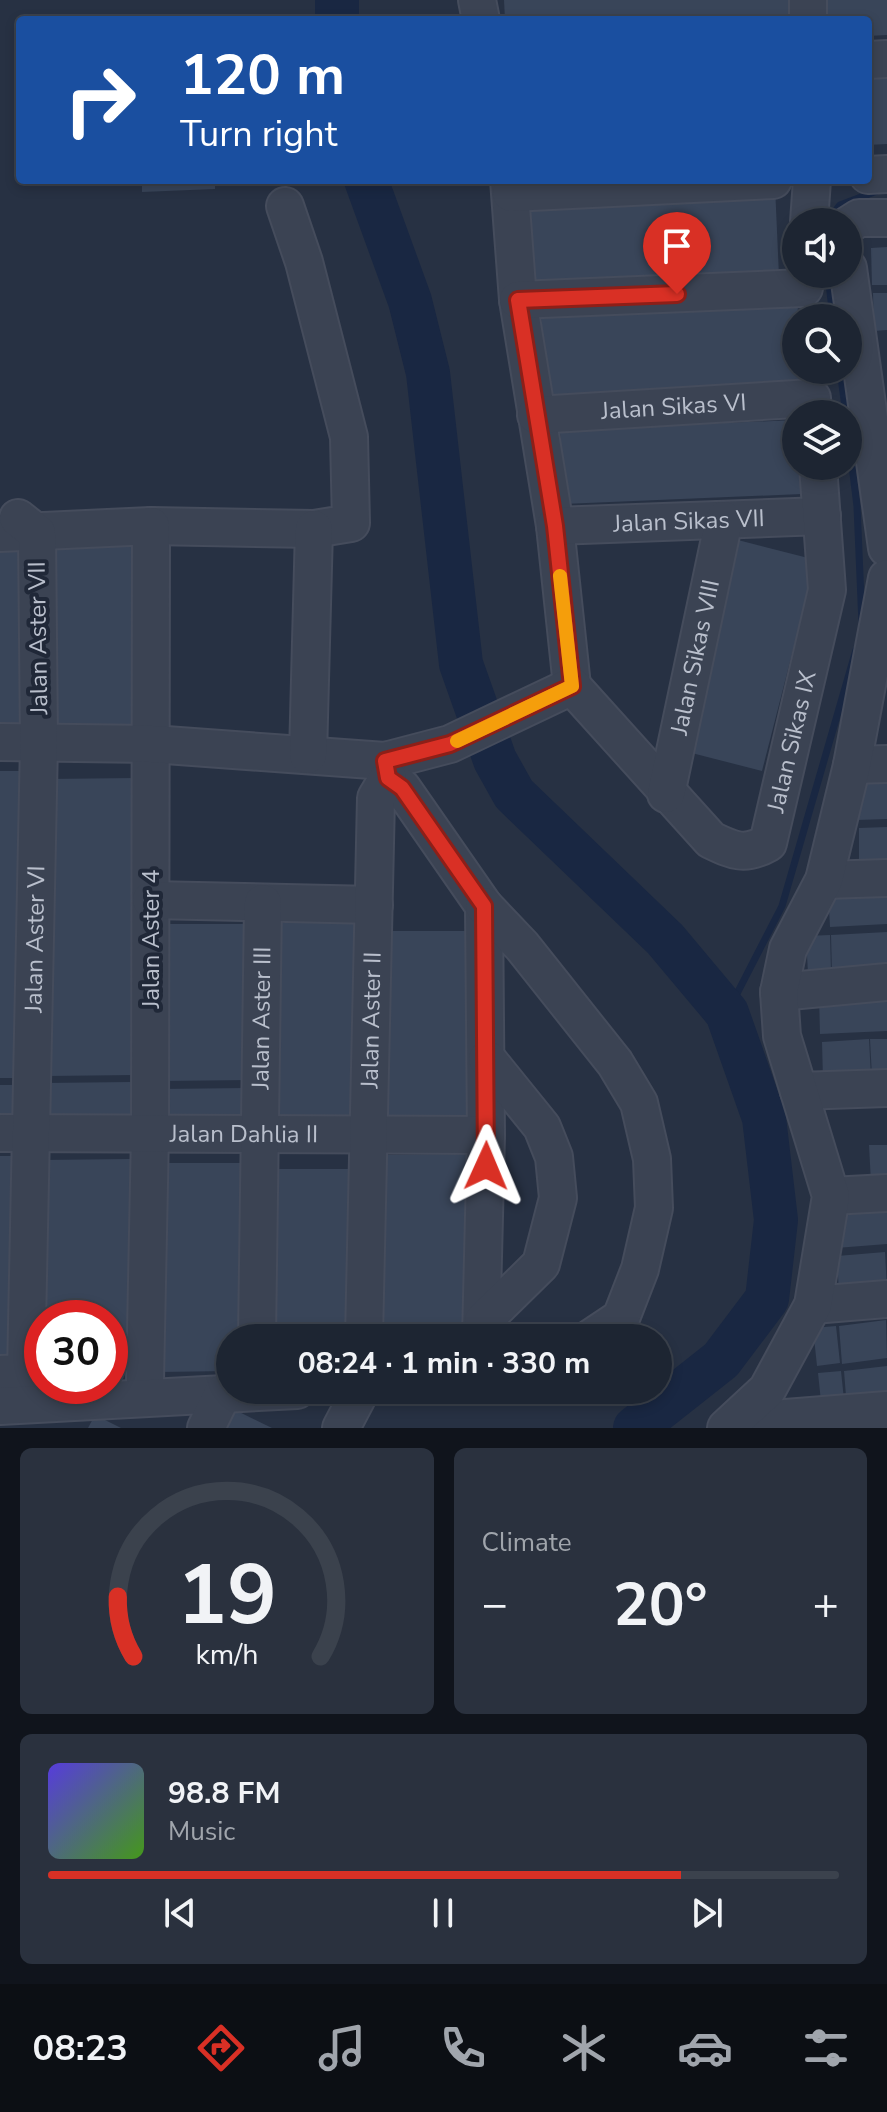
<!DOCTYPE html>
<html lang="en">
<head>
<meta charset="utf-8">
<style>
  :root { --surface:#1d2532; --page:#2a313e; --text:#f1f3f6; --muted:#a0a5ac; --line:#3b424d; --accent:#d93025 }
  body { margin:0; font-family:"Nunito Sans",sans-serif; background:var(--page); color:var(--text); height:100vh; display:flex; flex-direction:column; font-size:30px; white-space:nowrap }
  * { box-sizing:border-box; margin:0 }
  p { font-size:26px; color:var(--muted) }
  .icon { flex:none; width:44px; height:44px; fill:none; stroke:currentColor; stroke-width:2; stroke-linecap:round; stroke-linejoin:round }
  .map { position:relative; height:1428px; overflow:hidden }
  .sheet { display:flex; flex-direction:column; gap:20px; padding:20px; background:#10141c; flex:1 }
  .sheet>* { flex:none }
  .hud { position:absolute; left:16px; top:16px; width:856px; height:168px; border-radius:8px; box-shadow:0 4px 12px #0003,0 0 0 2px var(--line); background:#1a4fa0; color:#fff; overflow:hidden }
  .fabs { position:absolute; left:782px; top:208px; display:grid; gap:16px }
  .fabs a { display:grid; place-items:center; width:80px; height:80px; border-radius:50%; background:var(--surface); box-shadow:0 4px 12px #0003,0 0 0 2px var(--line); font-size:40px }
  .speed { position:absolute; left:24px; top:1300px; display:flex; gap:16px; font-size:40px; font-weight:700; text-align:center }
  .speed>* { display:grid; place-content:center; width:104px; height:104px; border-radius:50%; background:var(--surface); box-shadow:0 4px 12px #0003,0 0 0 2px var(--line); line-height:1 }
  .speed .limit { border:12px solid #d22; background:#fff; color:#111 }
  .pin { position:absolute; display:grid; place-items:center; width:68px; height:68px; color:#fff; margin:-82px -34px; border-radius:50% 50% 50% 0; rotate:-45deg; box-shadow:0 0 8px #0007 }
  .pin .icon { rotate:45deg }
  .me { position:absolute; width:88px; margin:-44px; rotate:1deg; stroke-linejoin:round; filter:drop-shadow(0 0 6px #0008) }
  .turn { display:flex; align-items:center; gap:28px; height:168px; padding:0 32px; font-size:36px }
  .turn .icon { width:104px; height:104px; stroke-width:2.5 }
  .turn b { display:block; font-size:56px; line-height:68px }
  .big { font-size:60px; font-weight:700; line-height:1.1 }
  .sheet .card { flex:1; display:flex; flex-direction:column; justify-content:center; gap:12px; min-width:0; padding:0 28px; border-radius:12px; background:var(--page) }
  .sheet .dial { align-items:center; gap:0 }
  .dial svg { height:208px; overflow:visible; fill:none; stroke:var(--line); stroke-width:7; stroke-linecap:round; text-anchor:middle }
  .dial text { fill:var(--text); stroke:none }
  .song { display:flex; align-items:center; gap:24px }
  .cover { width:96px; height:96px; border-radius:12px; background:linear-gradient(135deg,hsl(250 70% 55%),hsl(100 70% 35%)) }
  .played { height:8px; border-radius:4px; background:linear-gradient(90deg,var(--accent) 80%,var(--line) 80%) }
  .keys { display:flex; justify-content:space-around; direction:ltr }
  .heat { display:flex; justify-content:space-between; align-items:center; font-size:44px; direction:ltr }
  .sheet .tiles { flex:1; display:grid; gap:20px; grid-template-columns:1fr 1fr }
  .card:last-child { grid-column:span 2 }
  .trip { position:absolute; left:216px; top:1324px; width:456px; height:80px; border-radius:40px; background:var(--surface); box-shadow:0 4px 12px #0003,0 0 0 2px var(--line); font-weight:700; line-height:80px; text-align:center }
  .tab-bar { display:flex; height:128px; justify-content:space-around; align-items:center; background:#0c0f14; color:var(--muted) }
  .tab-bar .icon { width:56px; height:56px }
  .tab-bar .on { color:var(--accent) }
  .tab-bar b { font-size:36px; color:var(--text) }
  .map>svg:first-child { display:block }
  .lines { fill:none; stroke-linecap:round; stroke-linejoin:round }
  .stream { stroke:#192742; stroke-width:7 }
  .river { stroke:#192742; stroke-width:44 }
  .building { fill:#394559 }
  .minor-casing { stroke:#454c5c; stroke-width:40 }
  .minor { stroke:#3b4353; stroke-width:36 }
  .route-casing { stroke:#8d1f18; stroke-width:20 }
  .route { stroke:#d93025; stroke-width:14 }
  .slow { stroke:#f59e0b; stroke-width:14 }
  .labels { text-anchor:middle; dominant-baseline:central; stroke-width:8; stroke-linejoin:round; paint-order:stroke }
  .street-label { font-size:24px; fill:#b9bfcc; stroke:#202838 }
</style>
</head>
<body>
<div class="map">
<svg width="887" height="1428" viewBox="0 0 887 1428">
  <rect width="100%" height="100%" fill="#273143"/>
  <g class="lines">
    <!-- stream -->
    <g class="stream">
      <path d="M827,222L840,205L877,191"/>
      <path d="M828,274L833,318"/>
      <path d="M840,370L846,414"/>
      <path d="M848,433L857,506L862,623"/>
      <path d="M727,1013L782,906L856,650"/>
    </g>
    <!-- river -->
    <g class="river">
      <path d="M337,0V20"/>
      <path d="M366,180L410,301L428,373L461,664L495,760L514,794L665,939L727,1013L764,1118L776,1220L767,1299L721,1360L635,1428"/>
    </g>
  </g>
  <!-- building -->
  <g class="building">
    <path d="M504,0H788L789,20H505Z"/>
    <path d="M822,0H887V35L868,36V20H823Z"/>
    <path d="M887,62V144L868,145V63Z"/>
    <path d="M142,180H215V189L142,192Z"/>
    <path d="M775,186L779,276L532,287L528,197Z"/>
    <path d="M887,247V285H872L871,248Z"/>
    <path d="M873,293H887V330L874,331Z"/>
    <path d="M798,303L796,370H801L802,396L545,408L541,314Z"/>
    <path d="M796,420V466H801L802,494L563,504L560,430Z"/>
    <path d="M734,539L816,560L762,771L680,750Z"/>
    <path d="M0,540H25L26,733L0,734Z"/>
    <path d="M134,542L136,736H47L46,543Z"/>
    <path d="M0,771H21L22,1078H0Z"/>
    <path d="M135,778L136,1075L48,1076L46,779Z"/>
    <path d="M857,782H887V819L857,820Z"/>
    <path d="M887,827V865L859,866V828Z"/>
    <path d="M887,886V924L830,927L828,889Z"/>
    <path d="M358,922L356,1126L273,1127L270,923Z"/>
    <path d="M161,924H250L251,1080L162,1081Z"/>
    <path d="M383,931H472L473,1087H466V1128L387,1129Z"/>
    <path d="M887,932V970L832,973L831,935Z"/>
    <path d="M830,935L831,972L808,974L806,936Z"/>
    <path d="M887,993V1031L820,1034L819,996Z"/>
    <path d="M869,1039L871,1077L823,1080L822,1042Z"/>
    <path d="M870,1039H887V1076L872,1077Z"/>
    <path d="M131,1082V1126H44V1083Z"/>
    <rect x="0" y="1085" width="13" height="41"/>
    <path d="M246,1088V1129L160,1130V1089Z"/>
    <path d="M869,1145H887V1183H871Z"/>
    <path d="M468,1154L469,1338H380L378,1155Z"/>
    <path d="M0,1156H16L18,1385L0,1386Z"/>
    <path d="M130,1159L132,1368H110V1318H42L41,1160Z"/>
    <path d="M158,1163H247L248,1338H230V1371L159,1372Z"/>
    <path d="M262,1169H351L352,1338H263Z"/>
    <path d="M887,1206V1244L836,1248L834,1210Z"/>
    <path d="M885,1252L887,1290L839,1294L837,1256Z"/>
    <path d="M886,1320L887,1358L842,1364L839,1326Z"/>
    <path d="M836,1326L840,1363L817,1366L813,1328Z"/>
    <path d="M887,1366V1404L847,1409L844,1371Z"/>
    <path d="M841,1371L845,1409L822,1411L818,1373Z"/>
    <path d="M225,1405L272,1428H214Z"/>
    <path d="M95,1415L121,1428H88Z"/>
  </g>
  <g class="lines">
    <defs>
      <g id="minor">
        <path d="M477,0L481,20"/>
        <path d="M808,0V20"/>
        <path d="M868,60L887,59"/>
        <path d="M868,175L887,174"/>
        <path d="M509,180L518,300L555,526L572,686"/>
        <path d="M511,193L773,180"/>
        <path d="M809,222L812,180"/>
        <path d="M848,225L859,218H887"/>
        <path d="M848,268L887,548"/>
        <path d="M518,300L804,288"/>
        <path id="s1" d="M536,415L812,398"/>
        <path d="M151,526L314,529L351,523L349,437L304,262L285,206"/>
        <path id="s2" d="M555,526L822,516"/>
        <path d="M0,533L151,526L150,1133L145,1381"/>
        <path id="s3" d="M0,742L152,744L385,761L450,744L572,686L711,840C734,851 745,856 768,843L827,590L818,466"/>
        <path d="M308,755L314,529"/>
        <path d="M852,765L887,764"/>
        <path d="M388,778L402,788L484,906L486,1135L481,1338"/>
        <path id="s4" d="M666,794L724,520"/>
        <path d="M824,880L887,878"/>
        <path d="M151,900L374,905"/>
        <path d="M484,906L522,946L615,1063L639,1103L652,1159L654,1208L640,1269L621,1318L591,1338"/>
        <path d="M779,992L887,982"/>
        <path d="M799,1091L887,1088"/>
        <path id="s5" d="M0,1133L486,1135"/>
        <path d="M831,1196L887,1193"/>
        <path d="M813,1305L887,1299"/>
        <path d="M483,1321L541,1264L558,1198L554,1157L542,1127L487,1059"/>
        <path id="s6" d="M257,1338L263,903"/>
        <path id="s7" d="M364,1338L376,798L388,778"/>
        <path id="s8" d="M0,1374L26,1373L39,743L37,533L18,518"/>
        <path d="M0,1406L297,1390"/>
        <path d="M735,1422L887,1410"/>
        <path d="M206,1428L223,1393"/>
        <path d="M341,1428L361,1390"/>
        <path d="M726,1428L767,1390L813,1305L831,1196L782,1036L779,992L788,949L824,880L852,765L887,578"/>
      </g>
    </defs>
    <!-- minor casing -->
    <use href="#minor" class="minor-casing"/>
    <!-- minor -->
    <use href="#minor" class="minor"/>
  </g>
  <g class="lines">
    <defs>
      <path id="route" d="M486,1166L484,906L402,788L388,778L385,761L450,744L572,686L555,526L518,300L677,294"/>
    </defs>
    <!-- route casing -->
    <use href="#route" class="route-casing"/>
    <!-- route -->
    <use href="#route" class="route"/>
    <!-- slow -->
    <path class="slow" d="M457,741L572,686L560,576"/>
  </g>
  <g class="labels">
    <!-- street labels -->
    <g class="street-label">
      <text stroke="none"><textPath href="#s1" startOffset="138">Jalan Sikas VI</textPath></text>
      <text stroke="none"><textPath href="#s2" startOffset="134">Jalan Sikas VII</textPath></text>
      <text transform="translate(38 638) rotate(-91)">Jalan Aster VII</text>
      <text stroke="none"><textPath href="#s4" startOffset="140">Jalan Sikas VIII</textPath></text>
      <text stroke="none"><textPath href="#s3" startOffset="960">Jalan Sikas IX</textPath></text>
      <text stroke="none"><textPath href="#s8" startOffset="460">Jalan Aster VI</textPath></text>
      <text transform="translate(151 939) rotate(-90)">Jalan Aster 4</text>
      <text stroke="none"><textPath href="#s6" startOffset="320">Jalan Aster III</textPath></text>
      <text stroke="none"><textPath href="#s7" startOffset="318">Jalan Aster II</textPath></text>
      <text stroke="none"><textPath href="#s5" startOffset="244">Jalan Dahlia II</textPath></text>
    </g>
  </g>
</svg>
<div class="fabs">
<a><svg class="icon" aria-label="sound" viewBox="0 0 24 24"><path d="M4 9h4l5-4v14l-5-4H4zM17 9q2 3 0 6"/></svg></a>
<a><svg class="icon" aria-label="search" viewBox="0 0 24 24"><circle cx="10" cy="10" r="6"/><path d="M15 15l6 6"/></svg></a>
<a><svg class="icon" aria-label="layers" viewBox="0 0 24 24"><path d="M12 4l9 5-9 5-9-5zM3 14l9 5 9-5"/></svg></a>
</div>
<div class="speed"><div class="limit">30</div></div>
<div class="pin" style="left:677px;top:294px;background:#d93025"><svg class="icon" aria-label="arrive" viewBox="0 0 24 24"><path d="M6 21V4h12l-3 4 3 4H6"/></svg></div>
<svg class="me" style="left:486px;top:1166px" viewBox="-20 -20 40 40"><path d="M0-17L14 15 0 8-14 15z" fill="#d93025" stroke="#fff" stroke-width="4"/></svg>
<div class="trip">08:24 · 1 min · 330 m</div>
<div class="hud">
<div class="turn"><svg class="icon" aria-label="right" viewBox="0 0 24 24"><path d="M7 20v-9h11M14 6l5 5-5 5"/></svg><div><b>120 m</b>Turn right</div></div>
</div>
</div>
<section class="sheet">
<div class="tiles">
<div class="card dial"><svg viewBox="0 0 100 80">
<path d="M14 69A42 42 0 1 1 86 69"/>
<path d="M14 69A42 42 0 0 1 8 46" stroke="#d93025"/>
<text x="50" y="56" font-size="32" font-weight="700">19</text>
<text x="50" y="72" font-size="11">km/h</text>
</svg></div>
<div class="card"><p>Climate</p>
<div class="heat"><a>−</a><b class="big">20°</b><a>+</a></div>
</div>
<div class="card">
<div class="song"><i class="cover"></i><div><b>98.8 FM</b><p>Music</p></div></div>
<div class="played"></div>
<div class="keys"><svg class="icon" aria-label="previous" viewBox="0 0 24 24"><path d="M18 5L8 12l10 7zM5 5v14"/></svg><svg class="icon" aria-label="pause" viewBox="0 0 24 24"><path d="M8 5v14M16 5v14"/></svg><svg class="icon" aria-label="next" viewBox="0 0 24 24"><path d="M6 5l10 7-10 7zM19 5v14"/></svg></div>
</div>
</div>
</section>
<nav class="tab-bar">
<b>08:23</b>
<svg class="icon on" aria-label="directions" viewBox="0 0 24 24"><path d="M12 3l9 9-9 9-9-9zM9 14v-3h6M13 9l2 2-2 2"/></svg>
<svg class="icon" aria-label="music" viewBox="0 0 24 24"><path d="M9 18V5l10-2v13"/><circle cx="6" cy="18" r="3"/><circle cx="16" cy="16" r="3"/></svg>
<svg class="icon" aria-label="phone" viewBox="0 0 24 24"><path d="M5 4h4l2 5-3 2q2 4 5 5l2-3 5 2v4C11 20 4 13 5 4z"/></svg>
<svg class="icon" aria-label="climate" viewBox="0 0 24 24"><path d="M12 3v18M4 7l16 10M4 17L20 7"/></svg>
<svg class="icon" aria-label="car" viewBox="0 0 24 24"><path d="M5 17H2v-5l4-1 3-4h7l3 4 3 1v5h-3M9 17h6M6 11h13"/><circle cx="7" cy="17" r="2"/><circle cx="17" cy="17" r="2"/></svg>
<svg class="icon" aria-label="filters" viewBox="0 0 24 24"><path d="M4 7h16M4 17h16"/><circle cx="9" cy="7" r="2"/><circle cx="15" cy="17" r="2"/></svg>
</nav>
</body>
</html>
